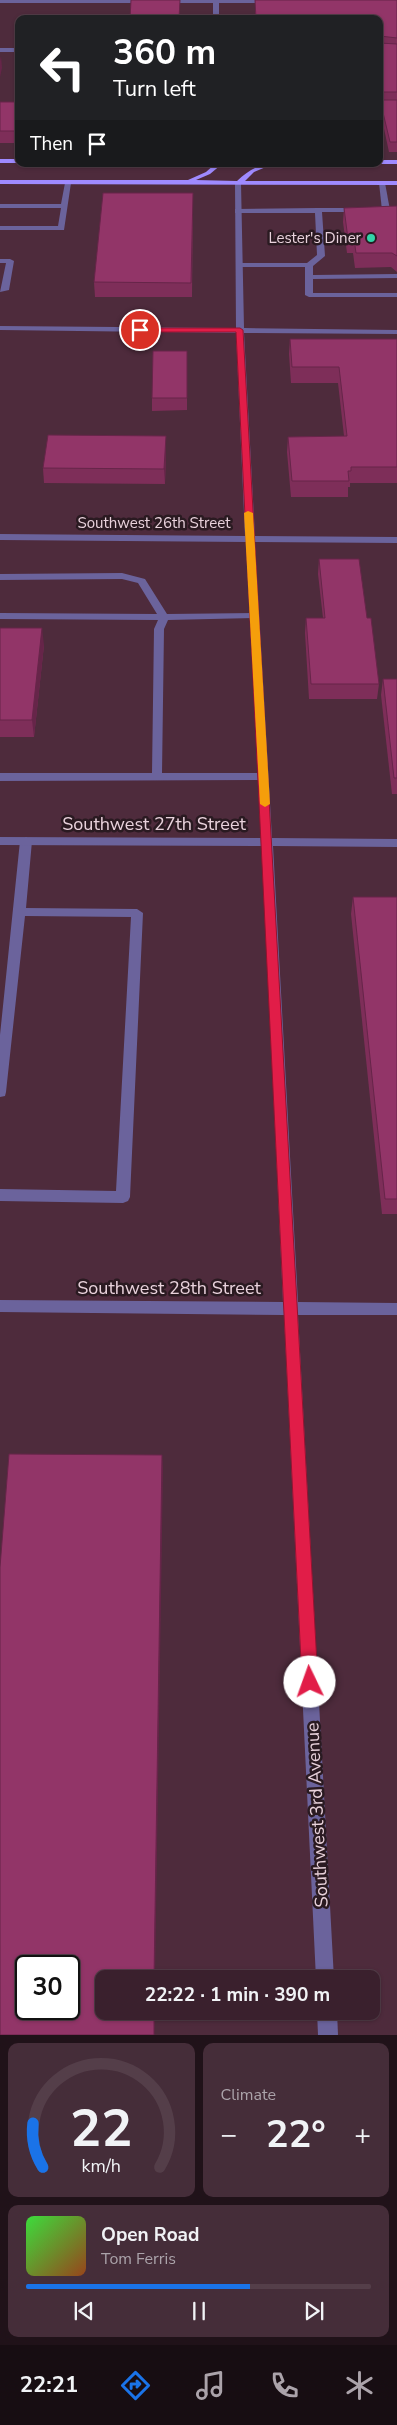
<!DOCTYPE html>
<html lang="en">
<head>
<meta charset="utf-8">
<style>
  :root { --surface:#3a202d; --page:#452d39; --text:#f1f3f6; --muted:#aba3aa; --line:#543e49; --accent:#1a73e8 }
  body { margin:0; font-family:"Nunito Sans",sans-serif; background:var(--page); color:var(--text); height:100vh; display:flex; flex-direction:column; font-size:19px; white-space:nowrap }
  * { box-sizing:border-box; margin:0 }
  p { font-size:16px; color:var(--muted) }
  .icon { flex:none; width:28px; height:28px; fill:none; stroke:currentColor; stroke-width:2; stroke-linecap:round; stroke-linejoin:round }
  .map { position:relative; height:2035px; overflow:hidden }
  .sheet { display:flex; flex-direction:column; gap:8px; padding:8px; background:#201219; flex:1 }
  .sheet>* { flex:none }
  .top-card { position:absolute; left:15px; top:15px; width:368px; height:152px; border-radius:10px; box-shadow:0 1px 4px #0004,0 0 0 1px var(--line); background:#202124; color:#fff; overflow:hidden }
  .speed { position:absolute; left:15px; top:1955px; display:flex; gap:10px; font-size:25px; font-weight:700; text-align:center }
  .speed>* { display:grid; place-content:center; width:65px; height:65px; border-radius:50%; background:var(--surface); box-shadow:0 1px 4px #0004,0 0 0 1px var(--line); line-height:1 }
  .speed .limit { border:2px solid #111; border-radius:8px; background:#fff; color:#111 }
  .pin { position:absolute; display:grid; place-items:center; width:42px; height:42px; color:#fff; margin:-21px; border:2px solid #fff; border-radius:50%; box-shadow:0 1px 5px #0007 }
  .me { position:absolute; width:55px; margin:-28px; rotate:357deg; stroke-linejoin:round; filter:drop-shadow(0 0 4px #0008) }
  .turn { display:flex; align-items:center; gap:18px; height:105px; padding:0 15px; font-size:22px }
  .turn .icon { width:65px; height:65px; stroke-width:2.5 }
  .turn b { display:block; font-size:35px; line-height:42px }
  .then { display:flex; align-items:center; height:48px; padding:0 15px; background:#0003; gap:10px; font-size:19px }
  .big { font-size:38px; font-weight:700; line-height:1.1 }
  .sheet .card { flex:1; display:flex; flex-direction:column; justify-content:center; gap:8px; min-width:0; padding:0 18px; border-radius:10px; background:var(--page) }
  .sheet .dial { align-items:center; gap:0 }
  .dial svg { height:130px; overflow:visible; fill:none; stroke:var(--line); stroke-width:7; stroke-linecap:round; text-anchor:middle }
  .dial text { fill:var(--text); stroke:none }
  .song { display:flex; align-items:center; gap:15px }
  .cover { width:60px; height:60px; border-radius:8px; background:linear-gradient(135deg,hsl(120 70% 55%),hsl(20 70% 35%)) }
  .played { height:5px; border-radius:2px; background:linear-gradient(90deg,var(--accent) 65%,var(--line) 65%) }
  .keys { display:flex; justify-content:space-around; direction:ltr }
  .heat { display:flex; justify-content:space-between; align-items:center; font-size:28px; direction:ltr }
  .sheet .tiles { flex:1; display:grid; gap:8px; grid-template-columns:1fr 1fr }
  .card:last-child { grid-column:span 2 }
  .trip { position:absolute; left:95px; top:1970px; width:285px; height:50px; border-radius:10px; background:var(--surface); box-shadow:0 1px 4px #0004,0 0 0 1px var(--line); font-weight:700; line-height:50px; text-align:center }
  .dock { display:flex; height:80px; justify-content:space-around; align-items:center; background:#170d12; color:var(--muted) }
  .dock .icon { width:35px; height:35px }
  .dock .selected { color:var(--accent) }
  .dock b { font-size:22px; color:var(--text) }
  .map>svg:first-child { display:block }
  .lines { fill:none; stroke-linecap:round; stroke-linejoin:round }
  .lane { fill:#6b639c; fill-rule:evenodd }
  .street { fill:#6b639c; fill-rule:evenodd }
  .primary { fill:#9f8aff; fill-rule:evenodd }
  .wall { fill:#7e2e59 }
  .shaded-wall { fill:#662549 }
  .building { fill:#923568; stroke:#662549; fill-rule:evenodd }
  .route { fill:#e11d48; stroke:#92132f }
  .slow { fill:#f59e0b }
  .poi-dot { fill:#32d4a9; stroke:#2a1a21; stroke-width:2 }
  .labels { text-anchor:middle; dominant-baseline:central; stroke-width:5; stroke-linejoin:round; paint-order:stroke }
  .far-poi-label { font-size:15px; fill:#e9d2dc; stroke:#2a1a21; text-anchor:end }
  .far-street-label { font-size:15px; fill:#e9d2dc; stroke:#2a1a21 }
  .street-label { font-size:18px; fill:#e9d2dc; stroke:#2a1a21 }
</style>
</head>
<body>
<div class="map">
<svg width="397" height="2035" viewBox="0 0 397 2035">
  <rect width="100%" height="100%" fill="#4e2b3c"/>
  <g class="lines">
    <!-- lane -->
    <g class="lane">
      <path d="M0,0H274L275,1L272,3H0Z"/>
      <path d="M68,181L71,183L64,230H0V226H58L61,208H0V204H61L65,183Z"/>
      <path d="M382,181L385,183L390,210L386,212L382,210L379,183Z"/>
      <path d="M318,208H361L365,210L361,212H322L325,256L313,266V275L397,274V278L313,279V293H397V297H309L305,295V267H236V263H307L317,255L315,213H235V209Z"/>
      <path d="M0,259H10L14,261L9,290L0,292L6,263H0Z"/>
      <path d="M122,573L145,579L167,614L257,613L259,615L254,618L168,620L164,629L162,773H263L267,774L268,777L267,780L0,781V773H152L154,629L158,620L0,619V613L157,614L138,583L122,579L0,580V574Z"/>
      <path d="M26,837L32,841L26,908L137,909L143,913L130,1197L128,1201L123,1203L0,1201V1189L116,1191L131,917L25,916L6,1092L5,1096L0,1097V1035L20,841Z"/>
    </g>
    <!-- street -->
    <g class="street">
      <rect x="213" y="0" width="6" height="19"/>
      <rect x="0" y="48" width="19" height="4"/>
      <path d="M238,181L241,183L244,328L397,330V334L244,333L255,536L397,537V543L255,542L272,838L397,839V847L273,846L298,1302L397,1303V1315H298L334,1979H316L284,1315L0,1312V1300L283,1302L262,846L0,845V837L261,838L246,542L0,540V534L245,536L236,333L0,330V326L236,328L235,183Z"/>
      <path d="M317,2011H337L338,2035H318Z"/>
    </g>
    <!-- primary -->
    <g class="primary">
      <rect x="0" y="159" width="19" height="4"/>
      <rect x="379" y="160" width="18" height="4"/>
      <path d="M215,164H222L210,174L196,180L237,181C248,171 258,164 273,164L254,172L245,181H397V185L0,184V180H188L206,172Z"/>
    </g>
  </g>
  <!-- wall -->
  <g class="wall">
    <path d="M255,0H397V152H389L380,110V102L379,103V19H255Z"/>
    <rect x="0" y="102" width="19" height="41"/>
    <path d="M193,193L192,297H95L94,282Z"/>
    <path d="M397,206V272L391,267L355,268L353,253H347L343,222L344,208Z"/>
    <path d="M290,339H397V483H350V487H348V497H291L287,452L288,437L344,436L338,383H291L289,354Z"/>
    <path d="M187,351V410L152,411V398Z"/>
    <path d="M166,451L165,484L44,483L43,468Z"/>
    <path d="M319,559L367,618L379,684L377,699H309L305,633L306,618H323L318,574Z"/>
    <path d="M0,628L44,645L34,737H0Z"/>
    <path d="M383,679H397V794H392L381,695Z"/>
    <path d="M353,897H397V1214H382L351,914Z"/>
  </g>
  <!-- shaded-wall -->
  <g class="shaded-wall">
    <path d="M1,56L2,68L0,77V61Z"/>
    <path d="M166,436V451L165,484L164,469Z"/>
    <path d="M42,628L44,645L34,737L32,720Z"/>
    <path d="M162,1455L163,1468L155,1979H154Z"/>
    <path d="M154,2011H155L154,2035Z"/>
  </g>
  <!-- building -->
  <g class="building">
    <path d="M131,0H180L179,19H130Z"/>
    <path d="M255,0H397V38L380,36L379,42V19H256Z"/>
    <path d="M379,43L397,44V92H379Z"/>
    <path d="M380,100H397V142H390Z"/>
    <rect x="0" y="102" width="19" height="29"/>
    <path d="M103,193H193L191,283L94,282Z"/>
    <path d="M397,206V256L392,253H356L354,239H348L344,208Z"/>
    <path d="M290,339H397V467H351V471H348L349,481H292L288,437L347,436L339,367H292Z"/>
    <path d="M153,351H187V398H152Z"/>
    <path d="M48,435L166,436L164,469L43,468Z"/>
    <path d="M319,559H359L367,618H371L379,684H311L306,618H325Z"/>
    <path d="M0,628H42L32,720H0Z"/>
    <path d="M383,679H397V778H394Z"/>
    <path d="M353,897H397V1199H385Z"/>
    <path d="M9,1454L162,1455L154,1979H104V2011H154V2035H0V1567ZM26,1966H69V2009H26Z"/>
  </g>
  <!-- route -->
  <path class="route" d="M137,328H240L243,330L318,1682L315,1688L310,1690L305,1688L302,1682L236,332H140L137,331Z"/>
  <!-- slow -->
  <path class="slow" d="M248,511L253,513L270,804L265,807L260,804L244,513Z"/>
  <!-- markers -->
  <circle class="poi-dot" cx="371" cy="238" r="5"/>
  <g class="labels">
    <!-- far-poi labels -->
    <g class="far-poi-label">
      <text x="361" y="238">Lester's Diner</text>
    </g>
    <!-- far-street labels -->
    <g class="far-street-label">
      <text x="154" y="523">Southwest 26th Street</text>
    </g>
    <!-- street labels -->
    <g class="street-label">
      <text x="154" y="824">Southwest 27th Street</text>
      <text x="169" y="1288">Southwest 28th Street</text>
      <text transform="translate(317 1815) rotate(-93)">Southwest 3rd Avenue</text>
    </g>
  </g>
</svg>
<div class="speed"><div class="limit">30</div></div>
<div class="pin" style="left:140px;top:330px;background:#d93025"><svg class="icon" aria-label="arrive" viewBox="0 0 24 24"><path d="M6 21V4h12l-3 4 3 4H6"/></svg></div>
<svg class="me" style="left:310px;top:1682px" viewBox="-20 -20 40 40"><circle r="19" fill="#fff"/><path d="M0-13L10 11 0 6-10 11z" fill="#e11d48"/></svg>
<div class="trip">22:22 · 1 min · 390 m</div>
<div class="top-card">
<div class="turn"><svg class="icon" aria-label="left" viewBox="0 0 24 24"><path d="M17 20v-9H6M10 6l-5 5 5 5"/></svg><div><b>360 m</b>Turn left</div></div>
<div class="then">Then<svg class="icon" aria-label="arrive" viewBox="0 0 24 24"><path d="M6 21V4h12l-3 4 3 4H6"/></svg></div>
</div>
</div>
<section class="sheet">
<div class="tiles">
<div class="card dial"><svg viewBox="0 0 100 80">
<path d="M14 69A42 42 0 1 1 86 69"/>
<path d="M14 69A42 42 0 0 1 8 42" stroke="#1a73e8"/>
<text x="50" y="56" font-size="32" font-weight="700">22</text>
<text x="50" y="72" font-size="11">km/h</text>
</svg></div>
<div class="card"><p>Climate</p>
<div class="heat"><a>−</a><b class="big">22°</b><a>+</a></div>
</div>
<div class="card">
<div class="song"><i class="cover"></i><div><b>Open Road</b><p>Tom Ferris</p></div></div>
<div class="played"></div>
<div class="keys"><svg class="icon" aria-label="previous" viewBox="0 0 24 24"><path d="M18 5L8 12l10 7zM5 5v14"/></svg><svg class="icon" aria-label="pause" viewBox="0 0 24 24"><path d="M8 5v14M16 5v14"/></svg><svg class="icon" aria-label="next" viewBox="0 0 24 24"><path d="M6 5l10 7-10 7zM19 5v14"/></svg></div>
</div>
</div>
</section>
<nav class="dock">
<b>22:21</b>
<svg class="icon selected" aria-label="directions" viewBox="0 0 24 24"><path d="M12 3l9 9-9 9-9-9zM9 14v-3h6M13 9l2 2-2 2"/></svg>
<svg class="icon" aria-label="music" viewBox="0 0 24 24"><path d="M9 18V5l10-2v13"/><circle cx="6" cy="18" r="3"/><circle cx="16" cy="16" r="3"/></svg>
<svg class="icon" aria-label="phone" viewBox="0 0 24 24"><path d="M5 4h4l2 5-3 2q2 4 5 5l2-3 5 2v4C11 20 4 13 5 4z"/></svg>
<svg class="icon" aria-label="climate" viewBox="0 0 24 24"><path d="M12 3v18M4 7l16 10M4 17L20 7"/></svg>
</nav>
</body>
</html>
